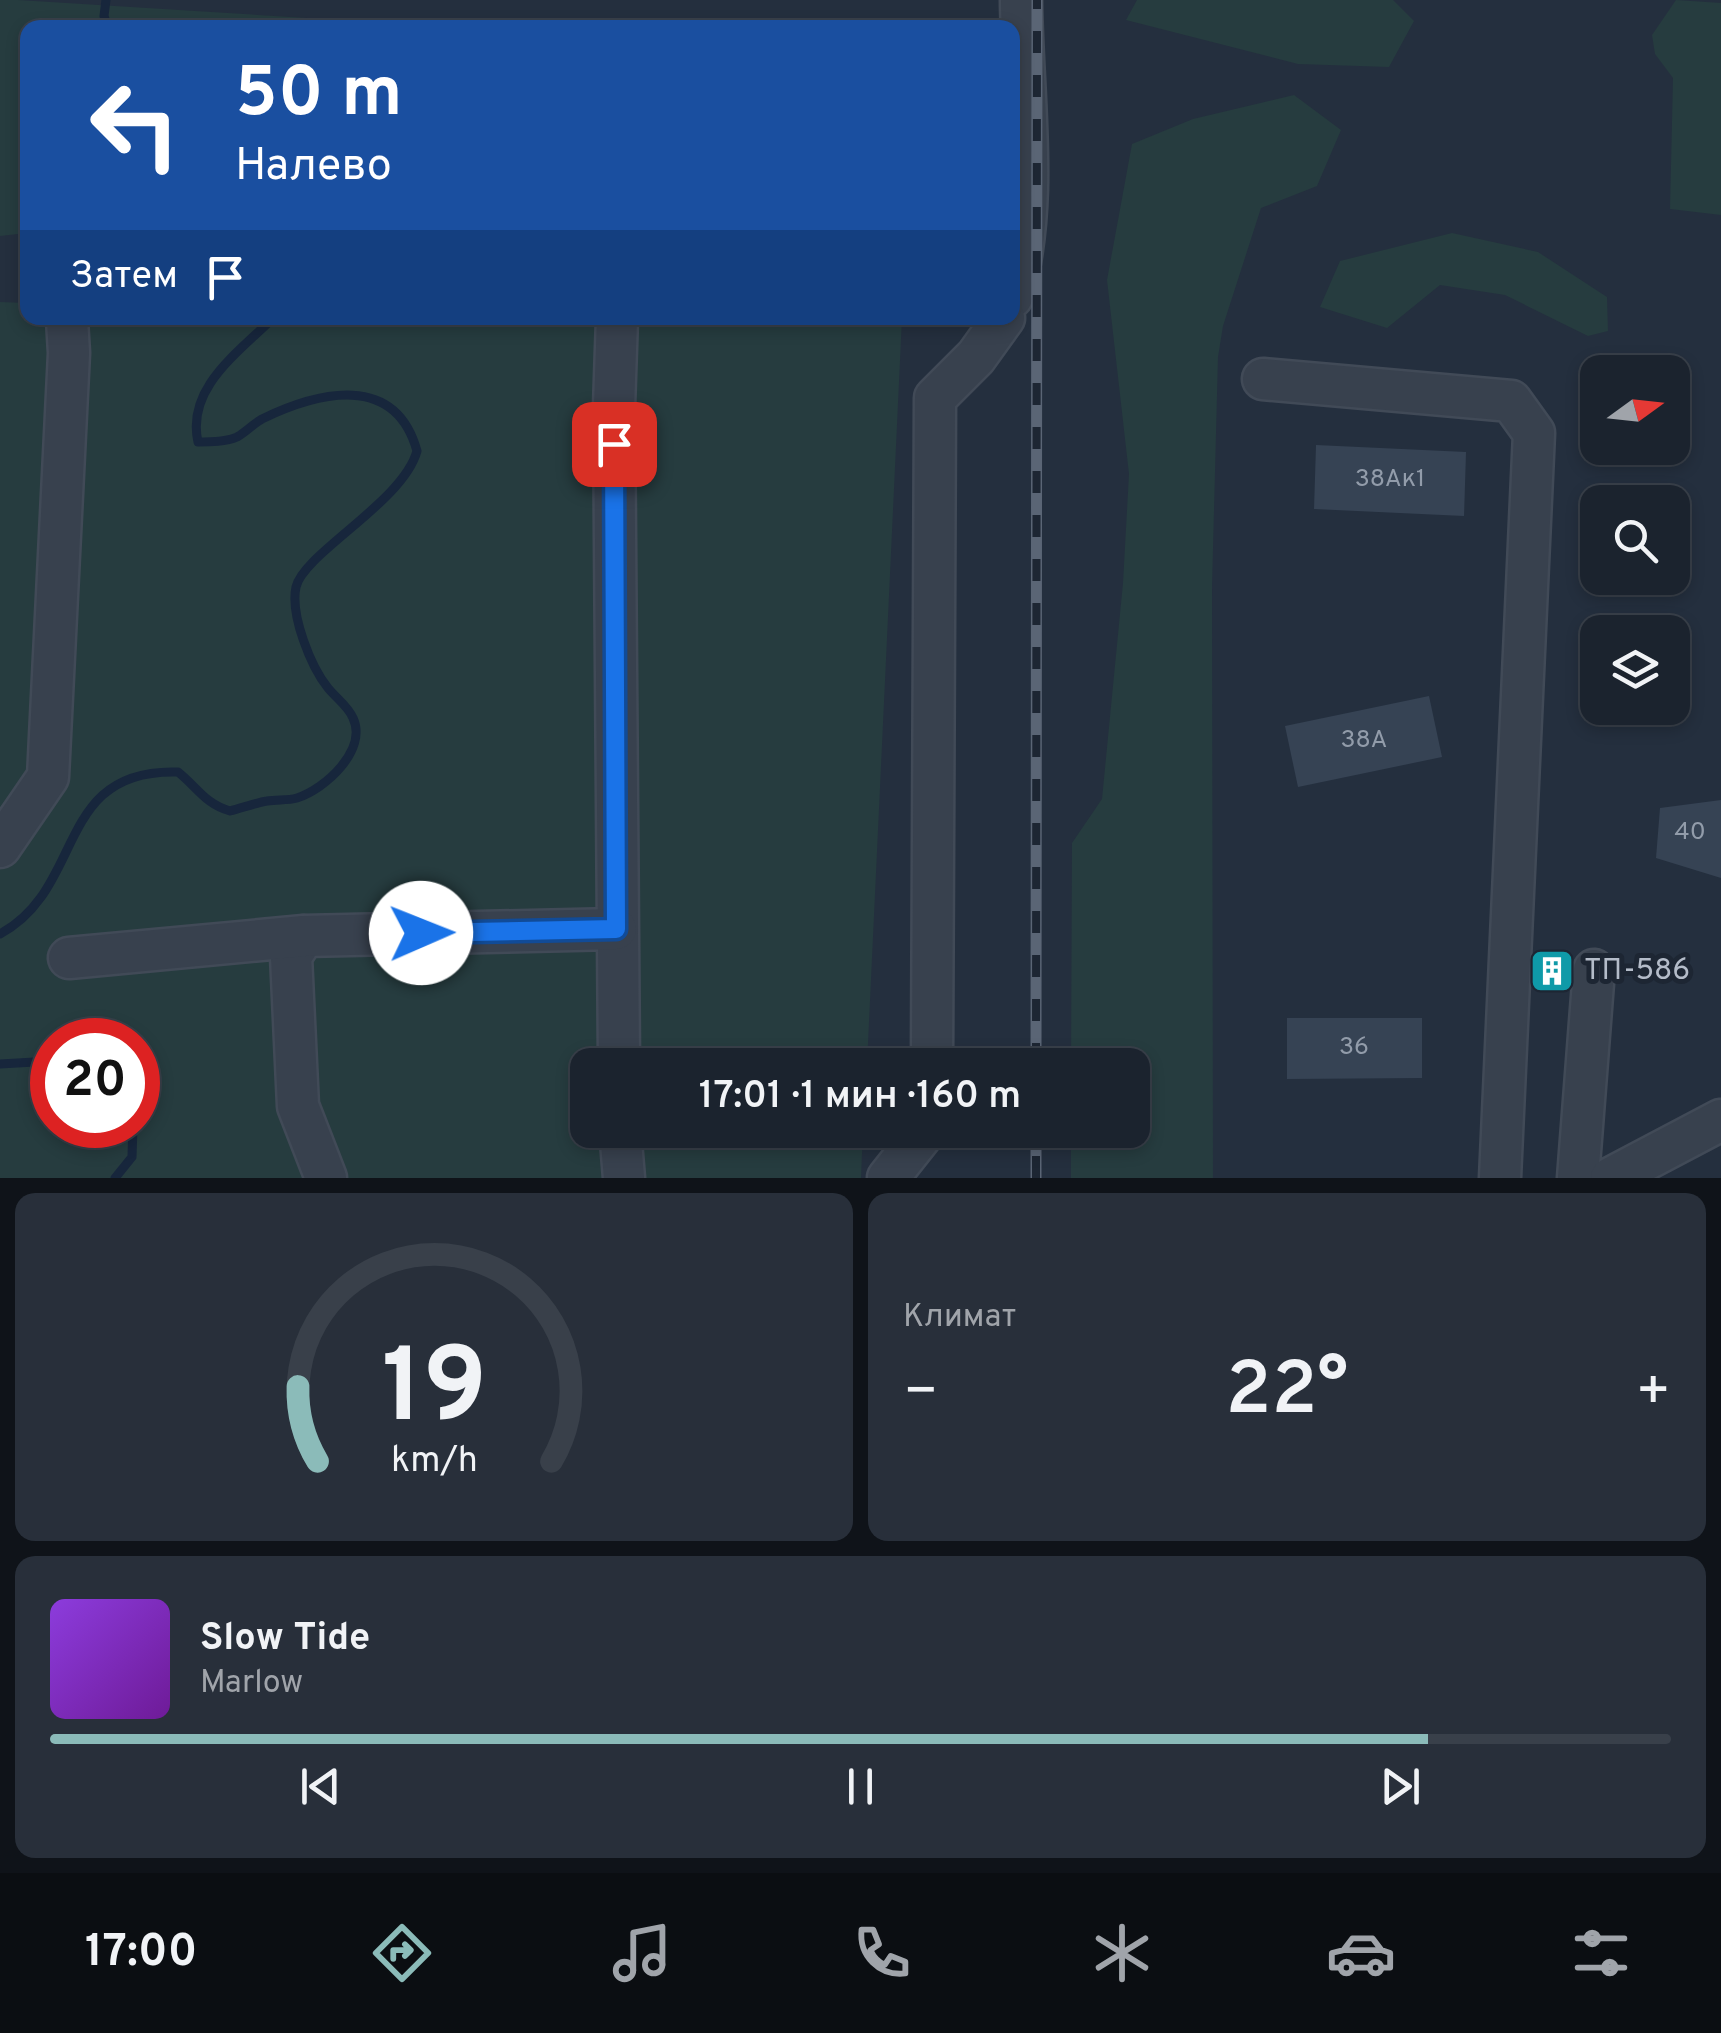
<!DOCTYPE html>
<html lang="ru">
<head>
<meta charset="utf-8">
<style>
  :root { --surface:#1b232e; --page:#282f3a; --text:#f1f3f6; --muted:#a0a4aa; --line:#39404a; --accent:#8bbbb9 }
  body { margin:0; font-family:Overpass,sans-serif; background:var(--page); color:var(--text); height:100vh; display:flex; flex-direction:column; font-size:38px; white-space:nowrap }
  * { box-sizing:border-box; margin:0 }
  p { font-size:32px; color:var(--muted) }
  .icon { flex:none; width:55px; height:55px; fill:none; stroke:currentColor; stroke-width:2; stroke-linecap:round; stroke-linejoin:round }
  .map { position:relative; height:1178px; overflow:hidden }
  .drawer { display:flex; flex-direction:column; gap:15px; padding:15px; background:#0f1319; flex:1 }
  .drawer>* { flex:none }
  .hud { position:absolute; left:20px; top:20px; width:1000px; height:305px; border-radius:20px; box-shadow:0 5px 15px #0003,0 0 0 2px var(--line); background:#1a4fa0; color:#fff; overflow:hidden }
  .needle { width:65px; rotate:75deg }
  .controls { position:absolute; left:1580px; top:355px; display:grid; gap:20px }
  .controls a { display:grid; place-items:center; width:110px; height:110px; border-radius:20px; background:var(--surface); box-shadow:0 5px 15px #0003,0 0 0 2px var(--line); font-size:50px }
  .speed { position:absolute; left:30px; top:1018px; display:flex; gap:20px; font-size:50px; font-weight:700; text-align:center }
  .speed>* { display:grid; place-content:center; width:130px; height:130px; border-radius:50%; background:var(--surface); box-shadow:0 5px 15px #0003,0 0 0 2px var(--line); line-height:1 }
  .speed .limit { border:15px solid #d22; background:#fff; color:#111 }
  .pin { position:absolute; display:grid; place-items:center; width:85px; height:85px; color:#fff; margin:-42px; border-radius:20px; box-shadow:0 5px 15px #0006 }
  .me { position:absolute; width:110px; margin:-55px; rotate:89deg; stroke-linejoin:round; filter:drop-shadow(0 0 8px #0008) }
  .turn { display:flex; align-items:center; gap:35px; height:210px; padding:0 50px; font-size:45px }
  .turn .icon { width:130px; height:130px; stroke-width:2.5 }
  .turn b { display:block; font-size:70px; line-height:85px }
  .then { display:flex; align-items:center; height:95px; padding:0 50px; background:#0003; gap:20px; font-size:38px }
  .big { font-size:75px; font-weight:600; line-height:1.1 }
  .drawer .tile { flex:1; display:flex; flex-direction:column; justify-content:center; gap:15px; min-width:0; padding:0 35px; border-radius:20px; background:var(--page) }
  .drawer .dial { align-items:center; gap:0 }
  .dial svg { height:260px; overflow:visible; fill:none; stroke:var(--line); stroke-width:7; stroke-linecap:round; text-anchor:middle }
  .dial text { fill:var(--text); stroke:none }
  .song { display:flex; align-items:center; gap:30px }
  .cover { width:120px; height:120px; border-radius:15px; background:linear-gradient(135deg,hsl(270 70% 55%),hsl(280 70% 35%)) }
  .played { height:10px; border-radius:5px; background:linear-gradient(90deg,var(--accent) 85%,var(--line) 85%) }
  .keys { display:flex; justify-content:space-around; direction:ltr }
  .heat { display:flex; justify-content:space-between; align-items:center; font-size:55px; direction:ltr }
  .drawer .tiles { flex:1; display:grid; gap:15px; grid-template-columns:1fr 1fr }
  .tile:last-child { grid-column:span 2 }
  .trip { position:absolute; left:570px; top:1048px; width:580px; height:100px; border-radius:20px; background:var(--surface); box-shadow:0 5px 15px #0003,0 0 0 2px var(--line); font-weight:600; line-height:100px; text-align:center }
  .dock { display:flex; height:160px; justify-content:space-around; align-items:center; background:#0b0e12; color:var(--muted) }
  .dock .icon { width:70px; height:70px }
  .dock .current { color:var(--accent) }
  .dock b { font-size:45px; color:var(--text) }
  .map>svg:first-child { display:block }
  .green { fill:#263c3f; fill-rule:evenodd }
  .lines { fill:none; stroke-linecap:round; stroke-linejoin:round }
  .stream { stroke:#17263c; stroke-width:9 }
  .building { fill:#364354 }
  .minor-casing { stroke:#414a57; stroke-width:45 }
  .minor { stroke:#38414e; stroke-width:40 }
  .rail-casing { stroke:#5a6575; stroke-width:11 }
  .rail { stroke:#1d2633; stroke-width:8; stroke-dasharray:22; stroke-linecap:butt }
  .route-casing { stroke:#114b97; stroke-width:25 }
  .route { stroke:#1a73e8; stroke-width:18 }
  .labels { text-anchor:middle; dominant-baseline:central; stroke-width:10; stroke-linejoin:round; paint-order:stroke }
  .number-label { font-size:25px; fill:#929caa }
  .poi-label { font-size:30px; fill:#b4bcc9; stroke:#1d2633; text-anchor:start }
</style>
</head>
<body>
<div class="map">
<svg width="1721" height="1178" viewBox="0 0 1721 1178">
  <rect width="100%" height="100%" fill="#242f3e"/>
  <!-- green -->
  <g class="green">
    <path d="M0,0H18L452,27L28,28L27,233L0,236Z"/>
    <path d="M1137,0H1393L1414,21L1389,67L1298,64L1126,20Z"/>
    <path d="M1676,0L1721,3V215L1670,209L1673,78L1655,54L1652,35Z"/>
    <path d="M1294,95L1341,130L1317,186L1261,208L1223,326L1218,357L1212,587L1213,1178H1071V1130H1132V1065H1071L1072,843L1102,799L1123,583L1129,474L1107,280L1132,144L1193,119Z"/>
    <path d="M1452,233L1538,252L1607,297L1608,331L1588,336L1505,295L1440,285L1387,328L1320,307L1340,261Z"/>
    <path d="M0,302L27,303L28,318H902L867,1065H588V1130H863L861,1178H0ZM52,1040H138V1125H52Z"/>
  </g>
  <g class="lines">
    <!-- stream -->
    <g class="stream">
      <path d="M106,0L104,16L108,28"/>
      <path d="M0,934C86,888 54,768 178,772C197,787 205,804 230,811C242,808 255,803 267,801C277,799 287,801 297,798C325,789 368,750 353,718C348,706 336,698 328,688C311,667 290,615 296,587C304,553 403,502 417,451C395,372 318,392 262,419C253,424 246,432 237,437C226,442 210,442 198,442C186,388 238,353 273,318"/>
      <path d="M0,1064L52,1061"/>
      <path d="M115,1178L132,1157L133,1125"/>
    </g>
  </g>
  <!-- building -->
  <g class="building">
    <path d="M1316,445L1466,452L1464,516L1314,509Z"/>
    <path d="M1429,696L1442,757L1298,787L1285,726Z"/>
    <path d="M1721,800V878L1656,858L1660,808Z"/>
    <path d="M1535,956L1572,958L1570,985L1533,983Z"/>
    <path d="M1287,1018H1422V1078L1287,1079Z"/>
  </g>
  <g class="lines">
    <defs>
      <g id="minor">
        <path d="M1012,297C1039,202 1022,98 1021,0"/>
        <path d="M617,318L614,407L619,1065"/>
        <path d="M1263,379L1511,401L1534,433L1500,1178"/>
        <path d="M0,847L48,777L69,353L67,320"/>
        <path d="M304,936L291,956L298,1106L326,1178"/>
        <path d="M69,958L304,936L616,929"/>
        <path d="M932,1065L935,398L976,357L1004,318"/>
        <path d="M620,1130L624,1178"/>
        <path d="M888,1178L926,1130"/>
        <path d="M1578,1178L1594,970"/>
        <path d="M1611,1178L1721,1120"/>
      </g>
    </defs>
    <!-- minor casing -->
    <use href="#minor" class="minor-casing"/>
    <!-- minor -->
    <use href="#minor" class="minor"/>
    <defs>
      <g id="rail">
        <path d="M1036,1065L1037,0"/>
        <path d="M1036,1178V1130"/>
      </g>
    </defs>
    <!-- rail casing -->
    <use href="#rail" class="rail-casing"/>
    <!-- rail -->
    <use href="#rail" class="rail"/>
  </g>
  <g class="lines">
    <defs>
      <path id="route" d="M421,933L616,929L614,444"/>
    </defs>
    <!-- route casing -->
    <use href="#route" class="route-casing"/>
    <!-- route -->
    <use href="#route" class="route"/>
  </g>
  <!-- icons -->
  <defs>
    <symbol id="building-square" viewBox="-11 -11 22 22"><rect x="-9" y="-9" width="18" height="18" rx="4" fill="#0f9aa8" stroke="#1d2633"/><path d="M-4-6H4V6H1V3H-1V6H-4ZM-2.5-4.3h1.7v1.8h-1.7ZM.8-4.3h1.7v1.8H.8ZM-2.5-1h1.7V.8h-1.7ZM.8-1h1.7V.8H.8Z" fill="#fff"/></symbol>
  </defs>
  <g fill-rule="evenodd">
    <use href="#building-square" x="1527" y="946" width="50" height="50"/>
  </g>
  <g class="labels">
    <!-- number labels -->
    <g class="number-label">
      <text x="1390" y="480">38Ак1</text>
      <text x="1364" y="741">38А</text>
      <text x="1690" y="833">40</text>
      <text x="1354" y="1048">36</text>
    </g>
    <!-- poi labels -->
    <g class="poi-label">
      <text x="1584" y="971">ТП-586</text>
    </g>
  </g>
</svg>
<div class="controls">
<a><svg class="needle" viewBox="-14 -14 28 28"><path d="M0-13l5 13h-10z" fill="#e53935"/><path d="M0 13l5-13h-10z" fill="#a0a4aa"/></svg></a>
<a><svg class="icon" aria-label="search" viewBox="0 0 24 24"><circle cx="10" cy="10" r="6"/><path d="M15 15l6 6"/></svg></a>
<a><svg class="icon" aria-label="layers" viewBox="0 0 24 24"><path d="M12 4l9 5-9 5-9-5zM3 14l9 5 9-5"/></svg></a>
</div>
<div class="speed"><div class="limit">20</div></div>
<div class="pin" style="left:614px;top:444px;background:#d93025"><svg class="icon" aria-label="arrive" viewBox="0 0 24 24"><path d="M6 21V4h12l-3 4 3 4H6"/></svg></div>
<svg class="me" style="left:421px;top:933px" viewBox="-20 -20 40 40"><circle r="19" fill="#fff"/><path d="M0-13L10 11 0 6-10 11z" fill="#1a73e8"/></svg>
<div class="trip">17:01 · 1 мин · 160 m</div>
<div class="hud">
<div class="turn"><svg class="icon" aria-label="left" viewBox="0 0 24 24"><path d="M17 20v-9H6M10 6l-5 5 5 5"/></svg><div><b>50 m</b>Налево</div></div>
<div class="then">Затем<svg class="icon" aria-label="arrive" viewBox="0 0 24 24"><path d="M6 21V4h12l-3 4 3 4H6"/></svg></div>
</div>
</div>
<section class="drawer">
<div class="tiles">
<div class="tile dial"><svg viewBox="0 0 100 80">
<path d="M14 69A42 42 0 1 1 86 69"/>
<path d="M14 69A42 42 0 0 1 8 46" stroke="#8bbbb9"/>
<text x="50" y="56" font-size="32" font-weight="700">19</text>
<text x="50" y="72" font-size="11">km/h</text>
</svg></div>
<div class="tile"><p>Климат</p>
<div class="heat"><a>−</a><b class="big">22°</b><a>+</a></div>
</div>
<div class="tile">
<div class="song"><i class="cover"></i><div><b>Slow Tide</b><p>Marlow</p></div></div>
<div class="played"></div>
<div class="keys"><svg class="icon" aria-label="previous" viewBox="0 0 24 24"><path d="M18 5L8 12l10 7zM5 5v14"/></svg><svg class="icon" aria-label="pause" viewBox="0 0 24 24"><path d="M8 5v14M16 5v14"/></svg><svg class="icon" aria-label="next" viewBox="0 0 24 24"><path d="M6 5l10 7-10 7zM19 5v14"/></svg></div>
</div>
</div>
</section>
<nav class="dock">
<b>17:00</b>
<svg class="icon current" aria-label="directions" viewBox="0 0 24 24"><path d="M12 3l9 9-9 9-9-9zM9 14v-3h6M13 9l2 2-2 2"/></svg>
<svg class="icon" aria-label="music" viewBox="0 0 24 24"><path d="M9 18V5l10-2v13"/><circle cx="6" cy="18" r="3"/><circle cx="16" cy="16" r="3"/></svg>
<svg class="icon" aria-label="phone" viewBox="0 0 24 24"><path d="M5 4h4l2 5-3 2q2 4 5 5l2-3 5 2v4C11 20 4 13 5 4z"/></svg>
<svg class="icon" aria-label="climate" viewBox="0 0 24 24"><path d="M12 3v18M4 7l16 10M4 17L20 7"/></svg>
<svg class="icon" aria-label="car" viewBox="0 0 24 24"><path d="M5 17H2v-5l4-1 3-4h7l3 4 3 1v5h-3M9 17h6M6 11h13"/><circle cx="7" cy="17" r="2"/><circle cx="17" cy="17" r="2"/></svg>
<svg class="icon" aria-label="filters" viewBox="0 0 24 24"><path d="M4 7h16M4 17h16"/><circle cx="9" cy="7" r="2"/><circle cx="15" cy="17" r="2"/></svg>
</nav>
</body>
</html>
